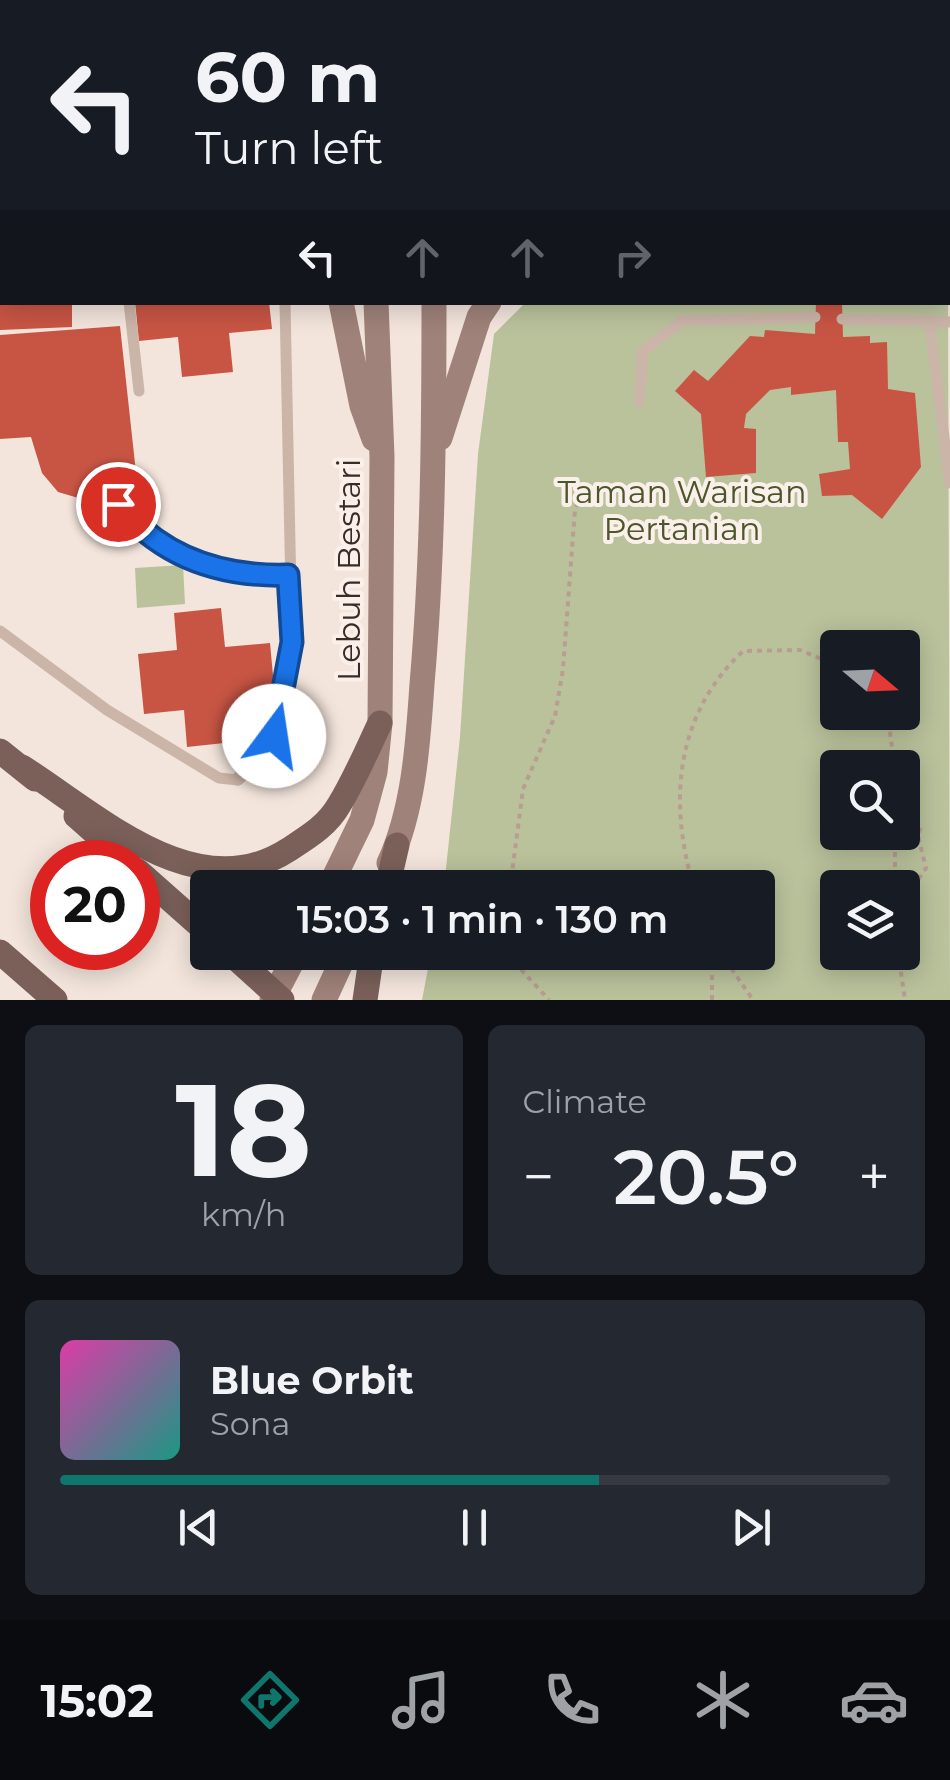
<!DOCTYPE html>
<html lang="en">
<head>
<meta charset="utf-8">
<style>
  :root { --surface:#171b24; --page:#242831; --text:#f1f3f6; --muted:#9ea1a6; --line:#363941; --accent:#0f766e }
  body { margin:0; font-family:Montserrat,sans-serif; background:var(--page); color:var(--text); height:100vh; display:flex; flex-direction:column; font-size:38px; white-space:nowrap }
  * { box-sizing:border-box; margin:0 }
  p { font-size:32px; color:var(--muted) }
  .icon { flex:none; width:55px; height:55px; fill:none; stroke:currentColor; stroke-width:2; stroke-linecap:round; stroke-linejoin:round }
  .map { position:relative; height:1000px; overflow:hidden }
  .side { display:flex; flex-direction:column; gap:25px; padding:25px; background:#0d0f14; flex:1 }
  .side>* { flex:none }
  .top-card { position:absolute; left:0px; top:0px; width:950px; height:305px; box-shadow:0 5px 25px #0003; background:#171b24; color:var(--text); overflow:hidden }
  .needle { width:65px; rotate:109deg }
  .fabs { position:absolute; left:820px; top:630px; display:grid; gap:20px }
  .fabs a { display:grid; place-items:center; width:100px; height:100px; border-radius:10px; background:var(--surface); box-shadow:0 5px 25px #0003; font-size:50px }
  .speed { position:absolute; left:30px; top:840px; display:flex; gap:20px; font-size:50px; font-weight:700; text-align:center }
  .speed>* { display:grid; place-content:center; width:130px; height:130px; border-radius:50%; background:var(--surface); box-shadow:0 5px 25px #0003; line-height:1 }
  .speed .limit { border:15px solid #d22; background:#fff; color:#111 }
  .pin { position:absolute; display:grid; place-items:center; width:85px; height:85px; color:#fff; margin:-42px; border:5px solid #fff; border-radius:50%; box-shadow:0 2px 10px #0007 }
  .me { position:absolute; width:110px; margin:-55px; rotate:14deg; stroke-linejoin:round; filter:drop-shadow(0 0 8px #0008) }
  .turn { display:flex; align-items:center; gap:35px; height:210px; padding:0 30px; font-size:45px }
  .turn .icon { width:130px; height:130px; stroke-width:2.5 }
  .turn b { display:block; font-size:70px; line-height:85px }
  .lanes { display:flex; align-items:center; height:95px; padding:0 30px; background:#0003; justify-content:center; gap:50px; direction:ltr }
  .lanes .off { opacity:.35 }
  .big { font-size:75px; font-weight:600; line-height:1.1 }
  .side .tile { flex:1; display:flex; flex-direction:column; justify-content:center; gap:15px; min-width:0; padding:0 35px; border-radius:15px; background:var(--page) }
  .side .dial { align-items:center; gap:0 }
  .dial b { font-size:130px; line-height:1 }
  .song { display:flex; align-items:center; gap:30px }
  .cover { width:120px; height:120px; border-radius:15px; background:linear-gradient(135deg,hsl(320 70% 55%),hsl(170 70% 35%)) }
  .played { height:10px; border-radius:5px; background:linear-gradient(90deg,var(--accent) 65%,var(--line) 65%) }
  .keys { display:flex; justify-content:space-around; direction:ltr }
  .heat { display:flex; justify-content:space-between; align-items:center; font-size:55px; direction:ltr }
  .side .tiles { flex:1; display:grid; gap:25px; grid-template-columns:1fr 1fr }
  .tile:last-child { grid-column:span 2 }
  .trip { position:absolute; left:190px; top:870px; width:585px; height:100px; border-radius:10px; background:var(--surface); box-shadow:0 5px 25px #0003; font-weight:600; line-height:100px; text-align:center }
  .tabs { display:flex; height:160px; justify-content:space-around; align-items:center; background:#090b0e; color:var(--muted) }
  .tabs .icon { width:70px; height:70px }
  .tabs .active { color:var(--accent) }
  .tabs b { font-size:45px; color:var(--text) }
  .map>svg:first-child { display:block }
  .green { fill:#bac29c; fill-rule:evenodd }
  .building { fill:#c85544 }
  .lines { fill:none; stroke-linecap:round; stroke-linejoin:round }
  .path { stroke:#b79d92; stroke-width:4; stroke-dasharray:5 5; stroke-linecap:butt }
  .lane { stroke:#cbb4a8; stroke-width:11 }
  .street { stroke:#cbb4a8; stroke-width:22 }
  .secondary { stroke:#9f8279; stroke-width:25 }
  .primary { stroke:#7a6059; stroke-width:25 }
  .route-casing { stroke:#114b97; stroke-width:25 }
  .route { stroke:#1a73e8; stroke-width:18 }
  .labels { text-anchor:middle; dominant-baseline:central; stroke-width:8; stroke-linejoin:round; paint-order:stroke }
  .park-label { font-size:32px; fill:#4c562b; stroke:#faf0e9 }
  .street-label { font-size:32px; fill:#382b28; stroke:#faf0e9 }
</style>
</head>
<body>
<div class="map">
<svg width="950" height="1000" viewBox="0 0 950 1000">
  <rect width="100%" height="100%" fill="#f3e5dc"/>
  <!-- green -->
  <g class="green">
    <path d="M948,272L950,1000H422L431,953L758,952V888L444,887L460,737L478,454L494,334L525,303L948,302ZM838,648H902V712H838ZM838,768H902V832H838ZM838,888H902V952H838Z"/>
    <path d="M183,565L185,604L137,608L135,568Z"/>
  </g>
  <!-- building -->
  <g class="building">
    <path d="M0,302H72V327L0,330Z"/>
    <path d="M135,302H269L272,329L229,333L233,372L182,377L178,337L139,341Z"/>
    <path d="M816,302H842L843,337L870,336V343L887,342L888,389L915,393L921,467L882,519L852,495L822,496L819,474L850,469L848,442H838L836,390L791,395V387L770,390L746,414L744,428L756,429V473L706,477L701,414L675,391L694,370L708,381L750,336L764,337L765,330L815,334Z"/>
    <path d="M120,326L139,500L92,502L58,492L42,473L31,437L0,439V335Z"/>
    <path d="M221,608L225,647L270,643L275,697L239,700L243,741L187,747L184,710L144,714L138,654L177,650L174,613Z"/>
  </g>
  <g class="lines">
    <!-- path -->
    <g class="path">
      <path d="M716,2V0"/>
      <path d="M887,712L895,768"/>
      <path d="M895,832V873L900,887"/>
      <path d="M901,886L916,883L926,868L918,836L921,826"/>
      <path d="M510,888L523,789L555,716L563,669L575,509L583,490L646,489"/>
      <path d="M694,888C668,802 675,715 743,651L800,650L838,666"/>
      <path d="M512,952L516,964L549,1000"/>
      <path d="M720,952L753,1000"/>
      <path d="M898,952L905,1000"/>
      <path d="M712,1000V952"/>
    </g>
    <!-- lane -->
    <g class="lane">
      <path d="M0,259H2"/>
      <path d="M129,302L139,391"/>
      <path d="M842,319L950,322"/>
      <path d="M929,320L950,483"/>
      <path d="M639,402L643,351L681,321L815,317"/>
      <path d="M118,504C161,557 220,577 288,575"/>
      <path d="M0,631L107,710L219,778L238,780L263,759L275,736L292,642L285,302"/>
      <path d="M238,780L243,764L275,722"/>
    </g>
    <!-- street -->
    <g class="street">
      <path d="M545,0L561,2"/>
      <path d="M860,2L861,0"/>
      <path d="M948,29H950"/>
    </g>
    <!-- secondary -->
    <g class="secondary">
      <path d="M384,2V0"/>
      <path d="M442,2V0"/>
      <path d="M0,187L2,186"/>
      <path d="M0,206H2"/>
      <path d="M948,215H950"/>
      <path d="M948,252H950"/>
      <path d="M341,302L362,406L374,439"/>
      <path d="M440,438L479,317L489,302"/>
      <path d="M389,863C414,809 418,743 422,684C433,557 434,430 434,302"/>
      <path d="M329,888L362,820L375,772L380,723L382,457L376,302"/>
      <path d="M272,1000L297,952"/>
      <path d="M324,1000L346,952"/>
    </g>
    <!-- primary -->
    <g class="primary">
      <path d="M0,751L35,779"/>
      <path d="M22,767C99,816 197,909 288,850C308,837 327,826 339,805C355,779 367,750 380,723"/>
      <path d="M76,816L128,862"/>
      <path d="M138,871L208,933"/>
      <path d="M387,888L397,845"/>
      <path d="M0,952L55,1000"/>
      <path d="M229,952L282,1000"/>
      <path d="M365,1000L372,952"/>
    </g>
  </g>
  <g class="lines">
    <defs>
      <path id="route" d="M118,504C161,557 220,577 288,575L292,642L274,736"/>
    </defs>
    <!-- route casing -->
    <use href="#route" class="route-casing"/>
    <!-- route -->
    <use href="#route" class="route"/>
  </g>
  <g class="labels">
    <!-- park labels -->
    <g class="park-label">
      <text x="682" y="491">Taman Warisan<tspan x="682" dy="37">Pertanian</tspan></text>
    </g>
    <!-- street labels -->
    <g class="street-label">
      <text transform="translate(348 570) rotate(-90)">Lebuh Bestari</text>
    </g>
  </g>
</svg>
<div class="fabs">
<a><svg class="needle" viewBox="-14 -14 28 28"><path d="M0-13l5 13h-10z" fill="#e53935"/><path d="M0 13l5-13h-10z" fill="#9ea1a6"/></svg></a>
<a><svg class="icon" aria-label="search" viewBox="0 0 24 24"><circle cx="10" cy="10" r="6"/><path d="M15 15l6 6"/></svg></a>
<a><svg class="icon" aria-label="layers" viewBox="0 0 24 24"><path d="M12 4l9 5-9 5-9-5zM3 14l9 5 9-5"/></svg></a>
</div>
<div class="speed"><div class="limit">20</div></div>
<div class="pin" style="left:118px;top:504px;background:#d93025"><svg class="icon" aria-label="arrive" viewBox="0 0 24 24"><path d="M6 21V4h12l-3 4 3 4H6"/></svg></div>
<svg class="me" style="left:274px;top:736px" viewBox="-20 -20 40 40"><circle r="19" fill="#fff"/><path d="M0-13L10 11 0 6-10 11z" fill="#1a73e8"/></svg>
<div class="trip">15:03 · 1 min · 130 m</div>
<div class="top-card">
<div class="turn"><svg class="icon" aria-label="left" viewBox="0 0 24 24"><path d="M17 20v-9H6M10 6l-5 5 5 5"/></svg><div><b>60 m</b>Turn left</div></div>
<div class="lanes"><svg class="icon" aria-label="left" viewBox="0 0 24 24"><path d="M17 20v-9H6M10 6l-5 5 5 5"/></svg><svg class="icon off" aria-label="ahead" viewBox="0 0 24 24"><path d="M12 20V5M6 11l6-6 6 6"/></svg><svg class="icon off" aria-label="ahead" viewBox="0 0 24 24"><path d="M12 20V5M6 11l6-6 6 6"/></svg><svg class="icon off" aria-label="right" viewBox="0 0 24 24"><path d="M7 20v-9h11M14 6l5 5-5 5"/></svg></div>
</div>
</div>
<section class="side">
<div class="tiles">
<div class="tile dial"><b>18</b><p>km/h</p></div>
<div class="tile"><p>Climate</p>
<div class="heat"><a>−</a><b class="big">20.5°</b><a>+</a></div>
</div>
<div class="tile">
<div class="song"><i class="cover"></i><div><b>Blue Orbit</b><p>Sona</p></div></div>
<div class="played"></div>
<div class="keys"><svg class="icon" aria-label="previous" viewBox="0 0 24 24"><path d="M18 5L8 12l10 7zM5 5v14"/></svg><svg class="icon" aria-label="pause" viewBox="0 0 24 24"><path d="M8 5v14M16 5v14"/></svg><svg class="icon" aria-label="next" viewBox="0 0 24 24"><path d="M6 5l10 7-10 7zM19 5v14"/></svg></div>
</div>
</div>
</section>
<nav class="tabs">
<b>15:02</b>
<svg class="icon active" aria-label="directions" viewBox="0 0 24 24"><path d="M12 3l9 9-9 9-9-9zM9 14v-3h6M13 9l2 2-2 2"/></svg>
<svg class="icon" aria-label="music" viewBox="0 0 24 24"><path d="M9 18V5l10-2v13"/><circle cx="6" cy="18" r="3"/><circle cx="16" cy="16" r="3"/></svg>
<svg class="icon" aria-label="phone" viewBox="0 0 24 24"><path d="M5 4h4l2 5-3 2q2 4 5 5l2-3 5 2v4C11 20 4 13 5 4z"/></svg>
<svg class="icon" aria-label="climate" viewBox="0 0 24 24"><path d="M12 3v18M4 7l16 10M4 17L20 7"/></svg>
<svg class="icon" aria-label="car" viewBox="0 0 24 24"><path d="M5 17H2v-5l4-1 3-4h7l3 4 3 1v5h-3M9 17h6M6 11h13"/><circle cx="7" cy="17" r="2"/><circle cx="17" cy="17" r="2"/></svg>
</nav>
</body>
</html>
